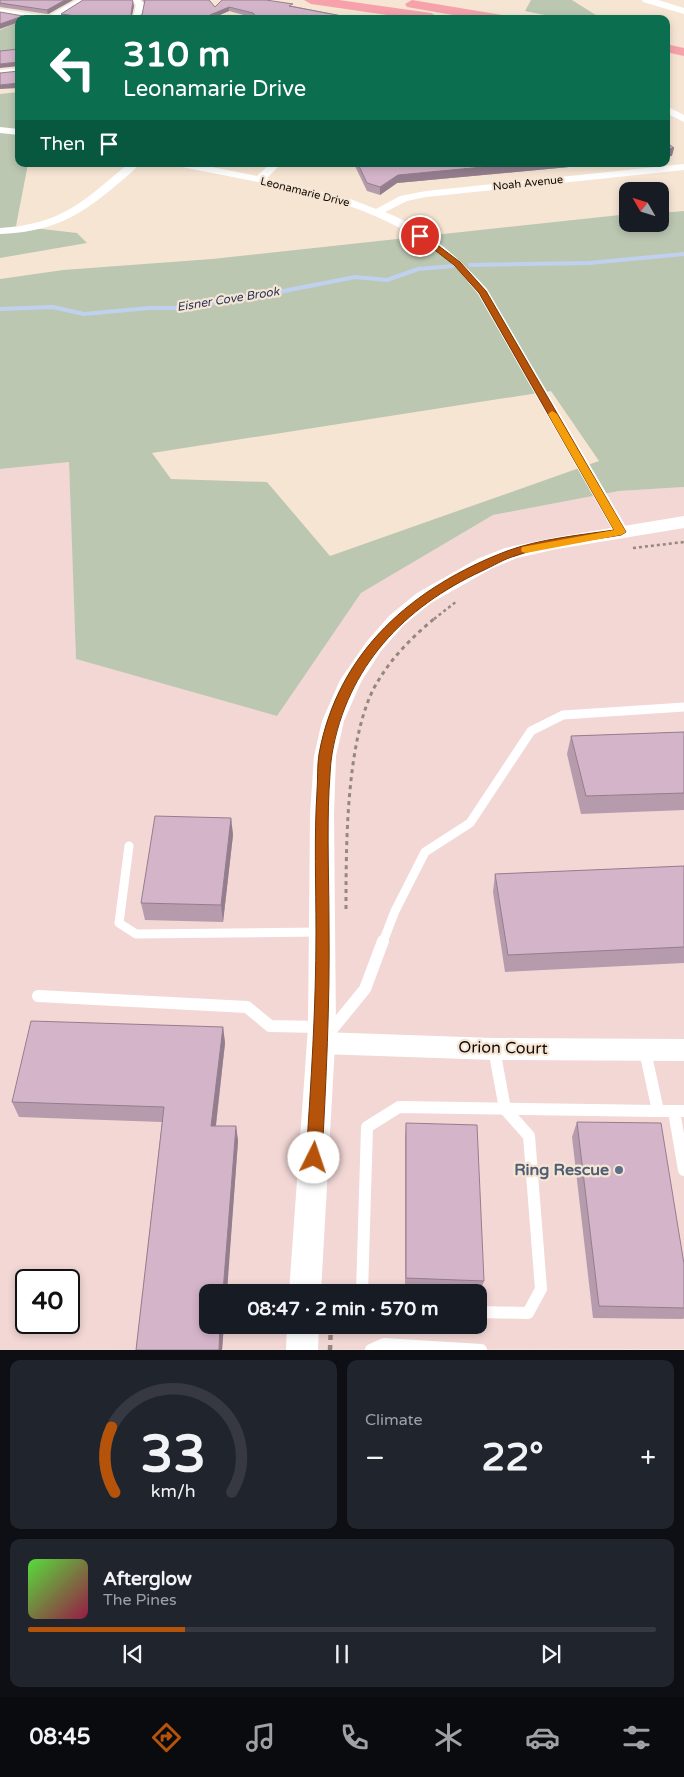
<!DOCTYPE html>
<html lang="en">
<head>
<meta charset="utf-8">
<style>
  :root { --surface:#171b24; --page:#20242c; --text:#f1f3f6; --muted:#9ea1a6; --line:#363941; --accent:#b45309 }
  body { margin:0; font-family:"Varela Round",sans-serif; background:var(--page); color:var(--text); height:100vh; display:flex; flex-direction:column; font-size:19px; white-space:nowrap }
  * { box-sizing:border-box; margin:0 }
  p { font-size:16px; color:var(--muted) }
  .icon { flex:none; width:28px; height:28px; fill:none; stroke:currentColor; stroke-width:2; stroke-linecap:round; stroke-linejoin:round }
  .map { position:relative; height:1350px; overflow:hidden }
  .drawer { display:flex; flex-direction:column; gap:10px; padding:10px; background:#0d0f14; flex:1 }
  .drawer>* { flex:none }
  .hud { position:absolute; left:15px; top:15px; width:655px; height:152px; border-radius:10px; box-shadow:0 2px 8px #0003; background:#0b6e4f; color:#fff; overflow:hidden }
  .needle { width:32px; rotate:309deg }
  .buttons { position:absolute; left:619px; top:182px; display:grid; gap:10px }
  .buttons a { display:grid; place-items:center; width:50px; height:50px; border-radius:10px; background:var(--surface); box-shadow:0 2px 8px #0003; font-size:25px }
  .speed { position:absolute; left:15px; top:1269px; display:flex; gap:10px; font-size:25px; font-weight:700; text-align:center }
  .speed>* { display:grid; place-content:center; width:65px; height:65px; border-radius:50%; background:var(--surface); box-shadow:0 2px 8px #0003; line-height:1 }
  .speed .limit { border:2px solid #111; border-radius:8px; background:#fff; color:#111 }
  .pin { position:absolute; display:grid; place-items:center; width:42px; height:42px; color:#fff; margin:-21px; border:2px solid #fff; border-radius:50%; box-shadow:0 1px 5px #0007 }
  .me { position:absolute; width:55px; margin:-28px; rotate:4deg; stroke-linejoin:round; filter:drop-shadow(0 0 4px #0008) }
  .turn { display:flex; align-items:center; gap:18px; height:105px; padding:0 25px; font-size:22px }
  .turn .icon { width:65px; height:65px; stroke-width:2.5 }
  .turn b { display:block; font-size:35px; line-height:42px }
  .then { display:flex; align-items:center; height:48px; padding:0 25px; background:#0003; gap:10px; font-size:19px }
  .big { font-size:38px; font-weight:800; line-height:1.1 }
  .drawer .card { flex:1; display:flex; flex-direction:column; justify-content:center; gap:8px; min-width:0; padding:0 18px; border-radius:10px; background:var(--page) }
  .drawer .dial { align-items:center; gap:0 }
  .dial svg { height:130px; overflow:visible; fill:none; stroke:var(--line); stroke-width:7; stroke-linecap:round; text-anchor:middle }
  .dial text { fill:var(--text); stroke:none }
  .song { display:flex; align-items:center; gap:15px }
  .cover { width:60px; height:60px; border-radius:8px; background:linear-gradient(135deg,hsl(110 70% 55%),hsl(340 70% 35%)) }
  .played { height:5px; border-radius:2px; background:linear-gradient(90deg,var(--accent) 25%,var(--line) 25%) }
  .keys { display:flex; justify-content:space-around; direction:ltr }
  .heat { display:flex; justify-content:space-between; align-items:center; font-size:28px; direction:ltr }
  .drawer .tiles { flex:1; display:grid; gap:10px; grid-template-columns:1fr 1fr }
  .card:last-child { grid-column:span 2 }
  .trip { position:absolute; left:199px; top:1284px; width:288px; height:50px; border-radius:10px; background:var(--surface); box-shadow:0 2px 8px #0003; font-weight:800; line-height:50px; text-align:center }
  .tabs { display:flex; height:80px; justify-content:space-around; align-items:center; background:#090b0e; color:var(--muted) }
  .tabs .icon { width:35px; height:35px }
  .tabs .active { color:var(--accent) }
  .tabs b { font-size:22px; color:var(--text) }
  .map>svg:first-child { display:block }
  .industrial { fill:#f2d7d5; fill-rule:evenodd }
  .green { fill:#bcc7b2; fill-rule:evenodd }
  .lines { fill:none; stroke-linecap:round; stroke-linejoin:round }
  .stream { stroke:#c0d1ef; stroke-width:4 }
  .path-far2 { stroke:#95887c; stroke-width:2.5; stroke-dasharray:3 3; stroke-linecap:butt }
  .path-far1 { stroke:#95887c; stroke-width:3; stroke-dasharray:4 4; stroke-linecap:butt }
  .path { stroke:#95887c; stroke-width:4.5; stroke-dasharray:5 5; stroke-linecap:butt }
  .service-far2 { stroke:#fff; stroke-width:4.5 }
  .service-far1 { stroke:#fff; stroke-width:9 }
  .service { stroke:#fff; stroke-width:12 }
  .minor { fill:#fff; fill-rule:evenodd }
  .tertiary { fill:#fff; fill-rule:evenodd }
  .motorway { fill:#f7a2ab; fill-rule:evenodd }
  .wall { fill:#b69bad; fill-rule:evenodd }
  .shaded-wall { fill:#947e8d }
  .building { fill:#d4b4c9; stroke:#947e8d; fill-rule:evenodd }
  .route { fill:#b45309; stroke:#753606 }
  .slow { fill:#f59e0b }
  .service-dot { fill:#5c6f8a; stroke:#f7e5d4; stroke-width:2 }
  .labels { text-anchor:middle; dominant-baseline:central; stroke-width:4.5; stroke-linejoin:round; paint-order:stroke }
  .far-street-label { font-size:11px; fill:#100a05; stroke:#f7e5d4 }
  .far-water-label { font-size:12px; font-style:italic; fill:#1f335b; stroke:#f7e5d4 }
  .near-street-label { font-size:16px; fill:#100a05; stroke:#f7e5d4 }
  .near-service-label { font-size:16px; font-weight:bold; fill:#4e5e75; stroke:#f7e5d4; text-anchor:end }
</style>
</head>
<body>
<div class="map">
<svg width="684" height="1350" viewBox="0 0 684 1350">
  <rect width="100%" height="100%" fill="#f7e5d4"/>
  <!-- industrial -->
  <path class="industrial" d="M69,462L76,659L277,716L361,593L493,515L619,491L684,487V1349L0,1350V469ZM26,1280H69V1322H26ZM208,1292H478V1325H208Z"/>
  <!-- green -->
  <g class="green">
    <path d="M531,0H572L602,19H565L525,11Z"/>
    <path d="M16,23L19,24V52L0,53V30Z"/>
    <path d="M19,92V164H28L16,226L77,233L87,243L0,258V94Z"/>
    <path d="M684,211V487L619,491L493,515L361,593L277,716L76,659L69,462L0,469V279L63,270L212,259L620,215H627L628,224H660V213ZM551,391L599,461L330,556L267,482L171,479L152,453Z"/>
  </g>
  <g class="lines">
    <!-- stream -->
    <g class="stream">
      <path d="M470,265L589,263L684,254"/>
      <path d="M0,309L53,307L84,314L149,308H176L243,299L355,277L387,280L418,269L453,266"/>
    </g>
    <!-- path-far2 -->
    <g class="path-far2">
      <path d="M633,548L684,542"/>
      <path d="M434,619L457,601"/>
    </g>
    <!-- path-far1 -->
    <path class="path-far1" d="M346,909C346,847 346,745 373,690C388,661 410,639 435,618"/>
    <!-- path -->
    <path class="path" d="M330,1350L331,1325"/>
    <!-- service-far2 -->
    <path class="service-far2" d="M373,17L381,19"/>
    <!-- service-far1 -->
    <g class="service-far1">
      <path d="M129,846L119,923L136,934L320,932"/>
      <path d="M383,942L395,911L425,852L470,823L531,731L563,715L684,707"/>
    </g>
    <!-- service -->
    <g class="service">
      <path d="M38,996L247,1007L270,1026L319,1027"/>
      <path d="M329,1033L365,989L383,941"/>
      <path d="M658,1111H684"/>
      <path d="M674,1111L684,1170"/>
      <path d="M362,1292L367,1127L399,1107L658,1111L645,1051"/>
      <path d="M478,1312L528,1313L541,1289L529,1136L505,1109L494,1049"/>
      <path d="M371,1350L384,1344L481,1350"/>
    </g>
    <!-- minor -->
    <g class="minor">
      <path d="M77,0H87L57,19H29L0,15V9L48,16Z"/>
      <path d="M131,0H140L144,4L141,19H133L136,5Z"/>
      <path d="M19,68V74L0,76V70Z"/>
      <path d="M666,106L684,115V122L666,113Z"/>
      <path d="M0,127L19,129V135L0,133Z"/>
      <path d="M128,164H139C132,173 122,180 113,188C76,219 48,232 0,234V228C63,224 82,202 128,164Z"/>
      <path d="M177,164H197L257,176L270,164H281L267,178L350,199L376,209L400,196L426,191L684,164V170L426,197L407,201L385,212C428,229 458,257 487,289L629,532L626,536H616L478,294C469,283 460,271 450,262C376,198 274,186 182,167Z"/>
      <path d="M321,1032L494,1038L684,1039V1061L494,1060L321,1054L313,1050L310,1043L313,1036Z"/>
    </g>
    <!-- tertiary -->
    <g class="tertiary">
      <path d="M642,0H658L684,8V14L643,2Z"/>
      <path d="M684,516V528L557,549L517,558L491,569L431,603L404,625L381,651L361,682L344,721L336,756L334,814L336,1027L321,1292H289L308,1027L310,814L314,756L322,721L340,680L367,641L390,615L417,593L477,559L505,548L557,537Z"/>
      <path d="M287,1325H319L318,1350H286Z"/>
    </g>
    <!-- motorway -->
    <g class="motorway">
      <path d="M304,0H339L431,13L438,17L437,19H415L311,4Z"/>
      <path d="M412,0L502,15L509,19H476L407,7L405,4Z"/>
      <path d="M666,44L684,48V56L666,52Z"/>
    </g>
  </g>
  <!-- wall -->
  <g class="wall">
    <path d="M0,0H73L48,14L0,7Z"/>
    <path d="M142,0H209L215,7L293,6L358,19L61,18V14L134,6L132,16V17L142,15L145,3ZM229,11L251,17L219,15Z"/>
    <path d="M354,164H601L397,183L380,195L367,191Z"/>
    <path d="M684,732V810L581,814L567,754L571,736Z"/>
    <path d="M231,818L233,835L223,922L145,920L141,903Z"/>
    <path d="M684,866V963L505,972L493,892L495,874Z"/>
    <path d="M223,1027L225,1043L216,1126H236L238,1141L222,1350H136L162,1122L19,1117L12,1102Z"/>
    <path d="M577,1122L684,1264V1318L683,1319L593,1318L572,1137Z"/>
    <path d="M406,1123L484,1281L480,1293L405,1291V1137Z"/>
  </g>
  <!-- shaded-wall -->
  <g class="shaded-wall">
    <path d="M65,0H73L48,14L47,10Z"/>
    <path d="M133,1L134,6L131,19V14Z"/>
    <path d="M229,7V11L211,19L210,15Z"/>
    <path d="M23,16V19H19V22L0,29V24Z"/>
    <path d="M18,62L19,66L0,68V64Z"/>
    <path d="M19,83V88L0,89V85Z"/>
    <path d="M674,148L672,156L666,157V149Z"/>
    <path d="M515,164H601L397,183L380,195V187L398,175Z"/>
    <path d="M231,818L233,835L223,922L221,905Z"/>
    <path d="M223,1027L225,1043L214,1141L211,1126Z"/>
    <path d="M236,1126L238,1141L227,1292H223Z"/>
    <path d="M220,1325H224L222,1350H219Z"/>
  </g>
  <!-- building -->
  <g class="building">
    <path d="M0,0H65L47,10L0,3Z"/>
    <path d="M83,0H132L133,1L131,14L132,17L142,15L145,0H209L215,7L222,0H266L293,4L289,6L358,19H151L83,17L61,14ZM229,7L253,13L255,15L253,17L210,15Z"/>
    <path d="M0,12L23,16L0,24Z"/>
    <path d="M19,49V62H18L0,64V51Z"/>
    <path d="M19,71V83L0,85V73Z"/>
    <path d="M666,142L674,148L666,149Z"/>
    <path d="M358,164H515L398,175L380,187L367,183Z"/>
    <path d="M684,732V793L586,796L571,736Z"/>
    <path d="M155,816L231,818L221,905L141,903Z"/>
    <path d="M684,866V947L508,955L495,874Z"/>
    <path d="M31,1021L223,1027L211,1126H236L223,1292H208V1325H220L219,1350H136L164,1107L12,1102Z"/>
    <path d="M577,1122L661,1123L684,1264V1308L599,1306Z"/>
    <path d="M406,1123L477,1125L484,1281L406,1278Z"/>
  </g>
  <!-- route -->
  <path class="route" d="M418,234H423L460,262L486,291L626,532L621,535C586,541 548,544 515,556C504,559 493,566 482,571C404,607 347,667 332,754C330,766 330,778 329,790C327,835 329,881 329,926C330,1004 326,1081 322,1158L319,1164L314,1166L308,1164L306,1158C311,1083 316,1008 316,932C316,885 314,838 317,791C318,779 317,766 319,754C338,651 413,587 507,551C539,539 581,535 614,530L479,293L454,265L418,237Z"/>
  <!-- slow -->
  <path class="slow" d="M552,411L557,414L626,532L621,535L526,553L522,552L521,550L522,547L614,530L548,414Z"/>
  <!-- markers -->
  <circle class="service-dot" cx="619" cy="1170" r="5"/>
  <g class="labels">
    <!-- far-street labels -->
    <g class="far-street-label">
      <text transform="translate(528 183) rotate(-6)">Noah Avenue</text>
      <text transform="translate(305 192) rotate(14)">Leonamarie Drive</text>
    </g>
    <!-- far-water labels -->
    <g class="far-water-label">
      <text transform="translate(228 299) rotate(-9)">Eisner Cove Brook</text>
    </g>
    <!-- near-street labels -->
    <g class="near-street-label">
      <text transform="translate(503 1048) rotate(1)">Orion Court</text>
    </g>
    <!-- near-service labels -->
    <g class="near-service-label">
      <text x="609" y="1170">Ring Rescue</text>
    </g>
  </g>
</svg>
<div class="buttons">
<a><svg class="needle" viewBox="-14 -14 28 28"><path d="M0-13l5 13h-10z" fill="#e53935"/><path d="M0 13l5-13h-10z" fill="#9ea1a6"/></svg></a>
</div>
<div class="speed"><div class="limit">40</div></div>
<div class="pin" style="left:420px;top:236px;background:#d93025"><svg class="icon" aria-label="arrive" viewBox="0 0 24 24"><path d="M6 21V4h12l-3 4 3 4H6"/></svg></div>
<svg class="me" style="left:314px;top:1158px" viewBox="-20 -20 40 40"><circle r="19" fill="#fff"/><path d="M0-13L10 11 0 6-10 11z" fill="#b45309"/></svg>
<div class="trip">08:47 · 2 min · 570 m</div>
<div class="hud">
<div class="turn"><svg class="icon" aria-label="left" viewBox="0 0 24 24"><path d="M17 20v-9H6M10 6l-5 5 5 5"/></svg><div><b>310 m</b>Leonamarie Drive</div></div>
<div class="then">Then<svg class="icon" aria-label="arrive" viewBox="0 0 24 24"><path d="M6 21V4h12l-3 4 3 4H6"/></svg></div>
</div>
</div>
<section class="drawer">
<div class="tiles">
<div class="card dial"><svg viewBox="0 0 100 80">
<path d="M14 69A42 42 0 1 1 86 69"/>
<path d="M14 69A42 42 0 0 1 12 29" stroke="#b45309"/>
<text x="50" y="56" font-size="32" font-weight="700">33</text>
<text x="50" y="72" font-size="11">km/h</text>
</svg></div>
<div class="card"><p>Climate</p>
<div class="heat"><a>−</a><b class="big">22°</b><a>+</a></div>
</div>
<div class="card">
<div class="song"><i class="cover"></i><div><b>Afterglow</b><p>The Pines</p></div></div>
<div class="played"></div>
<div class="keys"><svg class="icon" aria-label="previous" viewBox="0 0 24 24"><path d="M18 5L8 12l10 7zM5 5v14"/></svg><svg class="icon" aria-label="pause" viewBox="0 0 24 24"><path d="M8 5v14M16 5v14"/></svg><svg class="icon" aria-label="next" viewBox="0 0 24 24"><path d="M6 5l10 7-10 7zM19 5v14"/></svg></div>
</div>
</div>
</section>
<nav class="tabs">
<b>08:45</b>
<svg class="icon active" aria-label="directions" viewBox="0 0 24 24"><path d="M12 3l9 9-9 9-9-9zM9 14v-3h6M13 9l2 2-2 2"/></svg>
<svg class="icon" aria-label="music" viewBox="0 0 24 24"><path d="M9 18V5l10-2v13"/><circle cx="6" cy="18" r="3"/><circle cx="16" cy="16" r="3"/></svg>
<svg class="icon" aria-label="phone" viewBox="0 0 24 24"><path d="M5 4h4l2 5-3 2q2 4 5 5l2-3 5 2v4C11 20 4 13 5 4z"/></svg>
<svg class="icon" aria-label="climate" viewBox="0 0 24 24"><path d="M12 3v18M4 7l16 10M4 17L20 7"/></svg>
<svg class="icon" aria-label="car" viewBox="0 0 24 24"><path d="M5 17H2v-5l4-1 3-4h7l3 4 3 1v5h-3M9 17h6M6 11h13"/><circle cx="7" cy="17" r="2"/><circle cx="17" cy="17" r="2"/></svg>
<svg class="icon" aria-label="filters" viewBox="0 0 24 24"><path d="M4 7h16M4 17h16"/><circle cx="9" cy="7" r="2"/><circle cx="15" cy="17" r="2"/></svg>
</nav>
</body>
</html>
